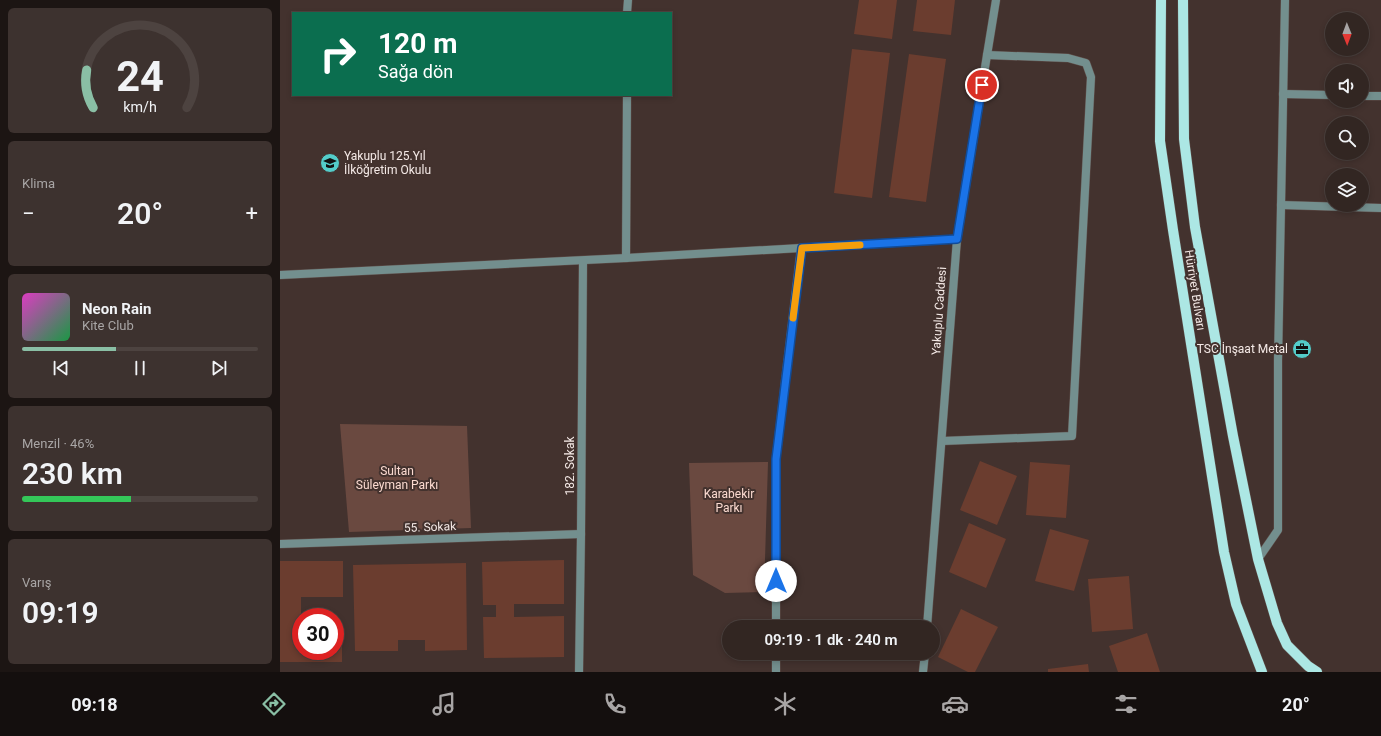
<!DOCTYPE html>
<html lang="tr">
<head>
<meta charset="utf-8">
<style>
  :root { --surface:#322622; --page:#3d322f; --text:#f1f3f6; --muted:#a8a5a5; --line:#4d4340; --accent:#8abfa5 }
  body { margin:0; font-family:Roboto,sans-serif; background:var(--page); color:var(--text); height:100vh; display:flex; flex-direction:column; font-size:15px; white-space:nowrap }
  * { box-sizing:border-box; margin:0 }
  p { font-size:13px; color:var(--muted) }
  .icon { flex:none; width:22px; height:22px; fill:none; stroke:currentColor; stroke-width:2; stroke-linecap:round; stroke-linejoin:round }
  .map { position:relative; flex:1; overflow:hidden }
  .details { display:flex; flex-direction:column; gap:8px; padding:8px; background:#1c1513; width:280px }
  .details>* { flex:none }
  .banner { position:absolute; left:12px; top:12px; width:380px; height:84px; border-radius:0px; box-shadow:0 2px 6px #0003,0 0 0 1px var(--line); background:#0b6e4f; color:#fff; overflow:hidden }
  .needle { width:26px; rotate:179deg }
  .controls { position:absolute; left:1045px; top:12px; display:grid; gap:8px }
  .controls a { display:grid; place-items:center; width:44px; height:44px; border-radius:50%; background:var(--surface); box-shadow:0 2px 6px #0003,0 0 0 1px var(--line); font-size:20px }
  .speed { position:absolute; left:12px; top:608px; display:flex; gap:8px; font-size:20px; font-weight:700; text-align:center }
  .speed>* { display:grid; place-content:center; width:52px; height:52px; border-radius:50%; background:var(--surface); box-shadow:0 2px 6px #0003,0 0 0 1px var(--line); line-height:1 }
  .speed .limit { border:6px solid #d22; background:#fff; color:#111 }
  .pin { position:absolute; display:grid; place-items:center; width:34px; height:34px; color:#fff; margin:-17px; border:2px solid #fff; border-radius:50%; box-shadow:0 1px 4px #0007 }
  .me { position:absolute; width:44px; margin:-22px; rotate:0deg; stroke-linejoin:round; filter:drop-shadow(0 0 3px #0008) }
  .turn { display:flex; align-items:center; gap:14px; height:84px; padding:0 20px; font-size:18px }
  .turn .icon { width:52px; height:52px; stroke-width:2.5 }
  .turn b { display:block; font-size:28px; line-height:34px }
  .big { font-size:30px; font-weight:600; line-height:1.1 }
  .details .tile { flex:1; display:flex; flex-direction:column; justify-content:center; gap:6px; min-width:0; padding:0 14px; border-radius:6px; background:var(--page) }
  .details .dial { align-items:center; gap:0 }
  .dial svg { height:104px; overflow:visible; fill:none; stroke:var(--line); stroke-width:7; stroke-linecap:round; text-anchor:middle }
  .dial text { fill:var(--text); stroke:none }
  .song { display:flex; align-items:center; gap:12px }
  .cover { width:48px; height:48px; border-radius:6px; background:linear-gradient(135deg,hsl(310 70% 55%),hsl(140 70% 35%)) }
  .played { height:4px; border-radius:2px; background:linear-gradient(90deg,var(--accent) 40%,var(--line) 40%) }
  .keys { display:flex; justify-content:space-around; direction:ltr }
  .heat { display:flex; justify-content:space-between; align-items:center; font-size:22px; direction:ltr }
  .charge { height:6px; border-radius:3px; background:linear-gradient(90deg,#34c759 46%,var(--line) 0) }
  .trip { position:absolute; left:442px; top:620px; width:218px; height:40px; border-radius:20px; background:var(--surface); box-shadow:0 2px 6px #0003,0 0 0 1px var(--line); font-weight:600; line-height:40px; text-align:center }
  .tab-bar { display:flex; height:64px; justify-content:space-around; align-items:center; background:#140f0e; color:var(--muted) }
  .tab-bar .icon { width:28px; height:28px }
  .tab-bar .selected { color:var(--accent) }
  .tab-bar b { font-size:18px; color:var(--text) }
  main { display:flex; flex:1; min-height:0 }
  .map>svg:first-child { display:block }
  .green { fill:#6a4940 }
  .building { fill:#6b3d2f }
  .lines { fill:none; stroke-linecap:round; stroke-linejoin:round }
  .minor-casing { stroke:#5f4f4b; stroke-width:9 }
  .tertiary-casing { stroke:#5f4f4b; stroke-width:9 }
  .primary-casing { stroke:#5f4f4b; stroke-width:11 }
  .minor { stroke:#738f8e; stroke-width:8 }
  .tertiary { stroke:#738f8e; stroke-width:8 }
  .primary { stroke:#ace7e4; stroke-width:10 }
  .route-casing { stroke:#114b97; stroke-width:10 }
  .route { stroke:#1a73e8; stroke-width:7 }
  .slow { stroke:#f59e0b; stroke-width:7 }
  .labels { text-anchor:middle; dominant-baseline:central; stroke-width:4; stroke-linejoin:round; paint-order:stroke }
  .poi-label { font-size:12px; fill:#f4e9e6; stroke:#43322e; text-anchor:start }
  .street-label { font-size:12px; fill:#f4e9e6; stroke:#43322e }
  .park-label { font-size:12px; fill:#fbdad0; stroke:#43322e }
</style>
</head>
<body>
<main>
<section class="details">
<div class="tile dial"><svg viewBox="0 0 100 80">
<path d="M14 69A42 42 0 1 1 86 69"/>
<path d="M14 69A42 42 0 0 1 9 40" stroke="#8abfa5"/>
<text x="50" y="56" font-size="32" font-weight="700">24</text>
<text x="50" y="72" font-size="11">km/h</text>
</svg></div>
<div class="tile"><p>Klima</p>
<div class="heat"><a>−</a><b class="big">20°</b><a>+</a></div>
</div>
<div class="tile">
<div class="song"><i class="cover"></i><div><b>Neon Rain</b><p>Kite Club</p></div></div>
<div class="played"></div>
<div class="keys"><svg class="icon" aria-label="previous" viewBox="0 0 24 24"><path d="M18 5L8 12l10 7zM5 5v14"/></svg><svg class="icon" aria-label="pause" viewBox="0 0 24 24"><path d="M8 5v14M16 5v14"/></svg><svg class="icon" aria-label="next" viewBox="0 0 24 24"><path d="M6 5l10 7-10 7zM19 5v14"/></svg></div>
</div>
<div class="tile"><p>Menzil · 46%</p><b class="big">230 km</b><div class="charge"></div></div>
<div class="tile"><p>Varış</p><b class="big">09:19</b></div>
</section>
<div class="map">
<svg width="1101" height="672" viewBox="0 0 1101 672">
  <rect width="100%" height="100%" fill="#43322e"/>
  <!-- green -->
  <g class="green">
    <path d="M60,424L187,426L191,528L69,532Z"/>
    <path d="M488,462L484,592L445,593L413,575L409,463Z"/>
  </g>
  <!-- building -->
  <g class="building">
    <path d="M579,0H617L612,39L574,34Z"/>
    <path d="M637,0H675L671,35L633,31Z"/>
    <path d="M572,49L610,53L592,198L554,193Z"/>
    <path d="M629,54L666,59L646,202L609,197Z"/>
    <path d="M700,461L737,476L717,525L680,510Z"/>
    <path d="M750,462L790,465L786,518L746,515Z"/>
    <path d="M689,523L726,539L706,588L669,572Z"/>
    <path d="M770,529L809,540L794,591L755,581Z"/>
    <path d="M284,560V604H234V617L284,616V657L204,658L203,617H216V605H203L202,562Z"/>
    <path d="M0,561H63V597H21V651H55V624H62V662H0Z"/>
    <path d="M186,563L187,650L145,651V640H118V651H75L73,565Z"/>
    <path d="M849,576L853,629L812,632L808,579Z"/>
    <path d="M681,609L718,627L695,672H688L658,657Z"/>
    <path d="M867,633L880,672H838L829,646Z"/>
    <path d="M808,664L809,672H768V669Z"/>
  </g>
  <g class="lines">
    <defs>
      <g id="minor">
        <path d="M347,13L348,0"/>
        <path d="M1003,94L1052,95"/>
        <path d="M1082,96H1101"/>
        <path d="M1001,205L1101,208"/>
        <path d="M346,258L347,95"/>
        <path d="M0,275L346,258L677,239"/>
        <path d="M662,441L792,436L811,77L806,63L788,58L707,55"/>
        <path d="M0,544L301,534"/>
        <path d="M496,627V459L521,248"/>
        <path d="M496,653V672"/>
        <path d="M299,672L301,534L303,261"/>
      </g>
      <g id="tertiary">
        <path d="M978,559L998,530V361L1005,0"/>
        <path d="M647,627L677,239L716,0"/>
        <path d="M643,672L645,653"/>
      </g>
      <g id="primary">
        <path d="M881,0L880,141L893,230L944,552L956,604L982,672"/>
        <path d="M903,0L904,139L915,227L953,436L978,559L997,623L1007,645L1028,666L1037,672"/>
      </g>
    </defs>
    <!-- minor casing -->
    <use href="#minor" class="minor-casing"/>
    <!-- tertiary casing -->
    <use href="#tertiary" class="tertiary-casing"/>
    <!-- primary casing -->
    <use href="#primary" class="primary-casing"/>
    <!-- minor -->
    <use href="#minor" class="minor"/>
    <!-- tertiary -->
    <use href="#tertiary" class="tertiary"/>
    <!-- primary -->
    <use href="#primary" class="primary"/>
  </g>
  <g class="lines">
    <defs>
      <path id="route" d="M496,581V459L522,248L677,239L702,85"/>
    </defs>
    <!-- route casing -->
    <use href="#route" class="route-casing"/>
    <!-- route -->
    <use href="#route" class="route"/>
    <!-- slow -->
    <path class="slow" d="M513,318L522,248L580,245"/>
  </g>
  <!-- icons -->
  <defs>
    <symbol id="school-disc" viewBox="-11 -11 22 22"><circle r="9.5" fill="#53cdca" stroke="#43322e"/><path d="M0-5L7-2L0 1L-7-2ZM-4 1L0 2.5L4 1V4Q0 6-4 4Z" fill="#111"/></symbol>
    <symbol id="office-disc" viewBox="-11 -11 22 22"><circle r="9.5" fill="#53cdca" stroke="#43322e"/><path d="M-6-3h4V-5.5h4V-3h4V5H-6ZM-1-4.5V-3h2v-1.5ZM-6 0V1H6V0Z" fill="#111"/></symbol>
  </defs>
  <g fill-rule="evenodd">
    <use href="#school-disc" x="39" y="152" width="22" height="22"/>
    <use href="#office-disc" x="1011" y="338" width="22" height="22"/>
  </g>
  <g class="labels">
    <!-- poi labels -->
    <g class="poi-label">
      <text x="64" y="156">Yakuplu 125.Yıl<tspan x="64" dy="14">İlköğretim Okulu</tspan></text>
      <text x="1008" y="349" text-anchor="end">TSC İnşaat Metal</text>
    </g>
    <!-- street labels -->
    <g class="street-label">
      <text transform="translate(915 290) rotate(81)">Hürriyet Bulvarı</text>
      <text transform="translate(659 311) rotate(-86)">Yakuplu Caddesi</text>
      <text transform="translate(290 466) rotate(-90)">182. Sokak</text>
      <text transform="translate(150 527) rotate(-2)">55. Sokak</text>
    </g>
    <!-- park labels -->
    <g class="park-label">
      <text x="117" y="471">Sultan<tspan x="117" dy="14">Süleyman Parkı</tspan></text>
      <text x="449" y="494">Karabekir<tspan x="449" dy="14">Parkı</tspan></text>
    </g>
  </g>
</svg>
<div class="controls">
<a><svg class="needle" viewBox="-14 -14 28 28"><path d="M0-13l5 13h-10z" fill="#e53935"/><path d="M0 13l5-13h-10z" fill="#a8a5a5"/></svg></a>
<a><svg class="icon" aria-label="sound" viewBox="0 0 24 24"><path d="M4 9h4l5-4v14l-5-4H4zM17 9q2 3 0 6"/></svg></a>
<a><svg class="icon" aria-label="search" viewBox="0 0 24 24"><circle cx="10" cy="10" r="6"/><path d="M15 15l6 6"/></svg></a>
<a><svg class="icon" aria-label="layers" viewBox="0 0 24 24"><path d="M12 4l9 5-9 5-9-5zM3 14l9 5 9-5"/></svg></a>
</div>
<div class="speed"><div class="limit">30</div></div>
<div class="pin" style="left:702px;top:85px;background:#d93025"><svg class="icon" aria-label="arrive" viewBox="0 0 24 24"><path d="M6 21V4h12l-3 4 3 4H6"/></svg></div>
<svg class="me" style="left:496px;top:581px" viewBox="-20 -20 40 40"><circle r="19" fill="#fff"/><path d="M0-13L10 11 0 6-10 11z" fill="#1a73e8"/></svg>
<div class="trip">09:19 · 1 dk · 240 m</div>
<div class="banner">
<div class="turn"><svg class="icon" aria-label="right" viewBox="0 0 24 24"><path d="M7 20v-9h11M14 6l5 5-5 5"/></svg><div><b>120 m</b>Sağa dön</div></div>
</div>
</div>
</main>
<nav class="tab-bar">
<b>09:18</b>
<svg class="icon selected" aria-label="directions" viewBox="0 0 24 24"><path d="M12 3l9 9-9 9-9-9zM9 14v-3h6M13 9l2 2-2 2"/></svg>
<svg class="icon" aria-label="music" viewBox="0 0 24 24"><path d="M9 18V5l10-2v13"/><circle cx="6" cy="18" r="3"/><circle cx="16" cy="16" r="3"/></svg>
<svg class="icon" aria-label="phone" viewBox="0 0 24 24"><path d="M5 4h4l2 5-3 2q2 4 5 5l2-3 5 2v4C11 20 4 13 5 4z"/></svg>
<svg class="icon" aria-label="climate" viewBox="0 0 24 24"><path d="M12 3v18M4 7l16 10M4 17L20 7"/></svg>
<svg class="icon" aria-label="car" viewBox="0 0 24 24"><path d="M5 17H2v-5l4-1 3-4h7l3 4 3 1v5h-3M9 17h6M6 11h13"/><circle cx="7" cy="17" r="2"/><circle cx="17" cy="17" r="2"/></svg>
<svg class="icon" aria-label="filters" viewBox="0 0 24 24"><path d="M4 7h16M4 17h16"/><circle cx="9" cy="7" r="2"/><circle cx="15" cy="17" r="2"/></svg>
<b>20°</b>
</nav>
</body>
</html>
